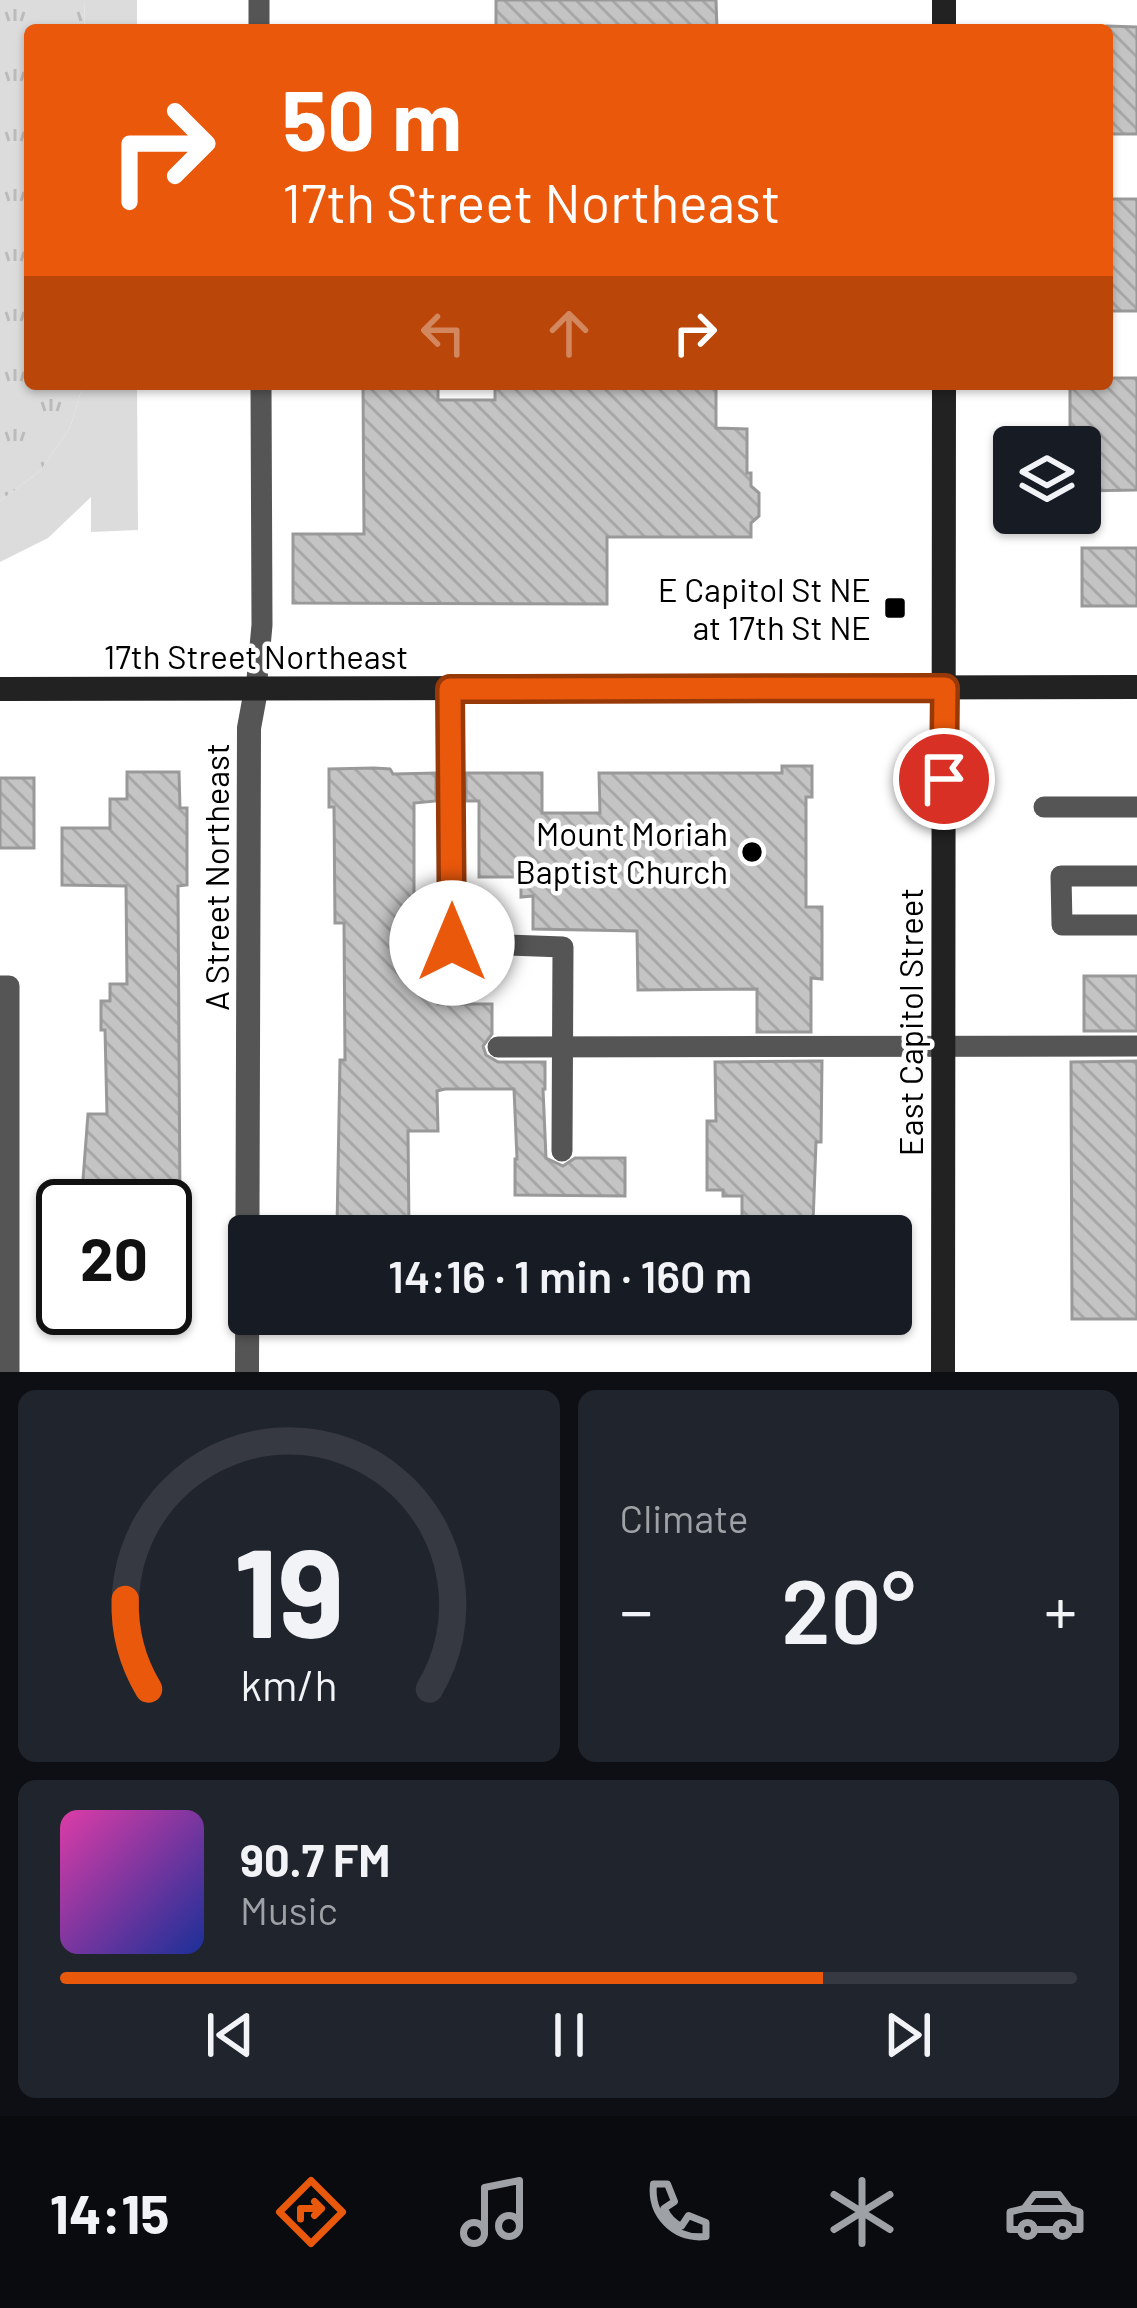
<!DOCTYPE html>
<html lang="en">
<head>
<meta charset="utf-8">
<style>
  :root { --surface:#171b24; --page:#20242c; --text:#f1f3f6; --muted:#9ea1a6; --line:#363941; --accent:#ea580c }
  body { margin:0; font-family:Barlow,sans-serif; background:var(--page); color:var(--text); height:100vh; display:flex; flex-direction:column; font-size:45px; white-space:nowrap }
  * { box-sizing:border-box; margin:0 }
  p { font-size:39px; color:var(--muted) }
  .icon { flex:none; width:66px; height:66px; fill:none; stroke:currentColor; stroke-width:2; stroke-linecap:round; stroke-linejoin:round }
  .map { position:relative; height:1372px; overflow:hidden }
  .side { display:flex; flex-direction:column; gap:18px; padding:18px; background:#0d0f14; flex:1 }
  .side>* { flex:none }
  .top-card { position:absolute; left:24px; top:24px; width:1089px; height:366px; border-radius:12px; box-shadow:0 3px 9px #0004; background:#ea580c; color:#fff; overflow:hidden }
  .buttons { position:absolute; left:993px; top:426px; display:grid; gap:24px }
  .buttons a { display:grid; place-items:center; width:108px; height:108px; border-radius:12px; background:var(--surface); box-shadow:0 3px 9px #0004; font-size:60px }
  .speed { position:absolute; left:36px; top:1179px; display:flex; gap:24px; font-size:60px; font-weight:700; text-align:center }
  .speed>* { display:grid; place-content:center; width:156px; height:156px; border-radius:50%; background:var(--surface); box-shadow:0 3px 9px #0004; line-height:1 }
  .speed .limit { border:6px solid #111; border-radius:18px; background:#fff; color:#111 }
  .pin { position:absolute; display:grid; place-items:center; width:102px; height:102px; color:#fff; margin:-51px; border:6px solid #fff; border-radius:50%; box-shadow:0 3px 12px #0007 }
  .me { position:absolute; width:132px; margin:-66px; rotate:0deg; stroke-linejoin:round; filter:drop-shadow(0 0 9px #0008) }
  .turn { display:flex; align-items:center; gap:42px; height:252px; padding:0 60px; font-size:54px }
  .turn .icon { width:156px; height:156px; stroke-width:2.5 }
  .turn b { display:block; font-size:84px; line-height:102px }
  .lanes { display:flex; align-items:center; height:114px; padding:0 60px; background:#0003; justify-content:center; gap:60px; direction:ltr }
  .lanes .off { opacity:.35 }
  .big { font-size:90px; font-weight:600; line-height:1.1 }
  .side .card { flex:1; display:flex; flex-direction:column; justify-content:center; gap:18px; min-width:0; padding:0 42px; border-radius:18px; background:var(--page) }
  .side .dial { align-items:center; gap:0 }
  .dial svg { height:312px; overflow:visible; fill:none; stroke:var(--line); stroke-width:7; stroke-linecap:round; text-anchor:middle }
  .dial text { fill:var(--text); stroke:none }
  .song { display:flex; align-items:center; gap:36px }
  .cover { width:144px; height:144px; border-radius:18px; background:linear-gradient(135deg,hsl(320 70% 55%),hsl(230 70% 35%)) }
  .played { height:12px; border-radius:6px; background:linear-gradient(90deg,var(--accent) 75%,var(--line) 75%) }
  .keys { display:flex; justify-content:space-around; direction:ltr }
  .heat { display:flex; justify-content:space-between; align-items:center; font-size:66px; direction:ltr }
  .side .tiles { flex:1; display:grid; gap:18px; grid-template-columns:1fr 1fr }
  .card:last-child { grid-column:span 2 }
  .trip { position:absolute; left:228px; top:1215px; width:684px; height:120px; border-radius:12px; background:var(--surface); box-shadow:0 3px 9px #0004; font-weight:600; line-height:120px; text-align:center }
  .tab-bar { display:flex; height:192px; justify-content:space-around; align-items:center; background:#090b0e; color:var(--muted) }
  .tab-bar .icon { width:84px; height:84px }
  .tab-bar .selected { color:var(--accent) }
  .tab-bar b { font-size:54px; color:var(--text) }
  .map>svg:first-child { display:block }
  .grass { fill:#dcdcdc }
  .park { fill:url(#park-tufts) }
  .building { fill:url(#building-back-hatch); stroke:#999; stroke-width:3 }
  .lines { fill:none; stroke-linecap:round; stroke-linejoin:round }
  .lane { stroke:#555; stroke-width:21 }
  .street { stroke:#555; stroke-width:24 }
  .secondary { stroke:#222; stroke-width:24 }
  .route-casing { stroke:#983908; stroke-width:30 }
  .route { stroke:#ea580c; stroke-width:21 }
  .poi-dot { fill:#000; stroke:#fff; stroke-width:4.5 }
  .labels { text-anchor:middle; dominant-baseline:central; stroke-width:9; stroke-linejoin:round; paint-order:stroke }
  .poi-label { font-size:33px; fill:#000; stroke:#fff; text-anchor:end }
  .street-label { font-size:33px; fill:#000; stroke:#fff }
</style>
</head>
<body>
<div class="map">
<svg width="1137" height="1372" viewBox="0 0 1137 1372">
  <defs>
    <pattern id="park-tufts" width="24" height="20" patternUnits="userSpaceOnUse" patternTransform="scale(3)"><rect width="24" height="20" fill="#dcdcdc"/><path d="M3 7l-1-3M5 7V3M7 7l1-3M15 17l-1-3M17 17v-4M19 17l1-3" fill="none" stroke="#bbb"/></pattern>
    <pattern id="building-back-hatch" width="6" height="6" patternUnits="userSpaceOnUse" patternTransform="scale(3)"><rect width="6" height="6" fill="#c4c4c4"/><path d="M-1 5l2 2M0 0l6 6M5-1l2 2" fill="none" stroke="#a7a7a7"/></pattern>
  </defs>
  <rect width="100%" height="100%" fill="#fff"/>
  <!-- grass -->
  <g class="grass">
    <path d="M84,0H137V30H85Z"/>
    <path d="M83,384H137L138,530L91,532V497L48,538L0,562V501L40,471L70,428Z"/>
  </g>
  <!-- park -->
  <path class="park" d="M0,0H84L85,30H30V384H83L70,428L40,471L0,501Z"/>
  <!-- building -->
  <g class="building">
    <path d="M496,0H716L717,30H496Z"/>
    <path d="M1107,26L1137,27V134H1107Z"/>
    <rect x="1107" y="199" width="30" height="112"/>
    <path d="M1107,378H1137V490L1080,491V447H1070V384H1107Z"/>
    <path d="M363,384H438V400H495V384H716V428L747,429V473H751V486L759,493V516L751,523V537H607V604L293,603V534H364Z"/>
    <rect x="1082" y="548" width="55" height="58"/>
    <path d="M782,766H812V797H806V907H822V979L811,978V1032H757V989L638,990L637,931L533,929V896L521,897V877H479V801H466V773H542V813H600L599,773H782Z"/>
    <path d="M374,768L390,769L393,774L436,773V801L414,803V924L415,953H437L438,1004H492V1034L483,1046L486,1055L498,1062H545V1089H543L546,1158L563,1166L575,1158H625V1196L515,1195V1159H517L514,1089H445L437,1091L438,1131H408L409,1229L337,1228L340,1060H345L344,923H335L334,807H329V769Z"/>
    <path d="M127,772H179L180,808H187V885L178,886L180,1206H81L88,1114H107L105,1030H101V1001H110V984H127L126,886L62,885V828H110V799H127Z"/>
    <rect x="0" y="778" width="34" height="70"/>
    <rect x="1084" y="976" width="53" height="55"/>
    <path d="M822,1061L821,1142H816L813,1223H755V1220H742V1196H723V1190H707V1121H716L715,1062Z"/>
    <path d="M1137,1061V1319H1072L1071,1062Z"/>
  </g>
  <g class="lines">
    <!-- lane -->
    <g class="lane">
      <path d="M259,0V30"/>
      <path d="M256,690L262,625L261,384"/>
      <path d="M450,690L452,943L563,947L562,1151"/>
      <path d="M1044,807H1137"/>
      <path d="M1137,876H1061L1062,925H1137"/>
      <path d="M0,986H9V1372"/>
      <path d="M498,1047L1137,1046"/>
    </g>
    <!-- street -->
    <path class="street" d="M247,1372L249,728L256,690"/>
    <!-- secondary -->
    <g class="secondary">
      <path d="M944,0V30"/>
      <path d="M0,689L1137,687"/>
      <path d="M943,1372L944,384"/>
    </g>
  </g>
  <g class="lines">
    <defs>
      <path id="route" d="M452,943L450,689L945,688L944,779"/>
    </defs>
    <!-- route casing -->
    <use href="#route" class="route-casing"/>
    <!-- route -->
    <use href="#route" class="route"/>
  </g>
  <!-- markers -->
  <g class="poi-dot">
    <rect x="883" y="596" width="24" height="24" rx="6"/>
    <circle cx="752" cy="852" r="12"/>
  </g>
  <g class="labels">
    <!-- poi labels -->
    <g class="poi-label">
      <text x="871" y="589">E Capitol St NE<tspan x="871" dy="38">at 17th St NE</tspan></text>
      <text x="728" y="833">Mount Moriah<tspan x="728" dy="38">Baptist Church</tspan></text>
    </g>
    <!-- street labels -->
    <g class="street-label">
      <text x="256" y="656">17th Street Northeast</text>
      <text transform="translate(216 877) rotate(-90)">A Street Northeast</text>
      <text transform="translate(910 1022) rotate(-90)">East Capitol Street</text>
    </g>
  </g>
</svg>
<div class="buttons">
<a><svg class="icon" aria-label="layers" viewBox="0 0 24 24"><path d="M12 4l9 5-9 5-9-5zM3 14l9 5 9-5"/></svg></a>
</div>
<div class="speed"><div class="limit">20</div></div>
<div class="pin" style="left:944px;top:779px;background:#d93025"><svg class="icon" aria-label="arrive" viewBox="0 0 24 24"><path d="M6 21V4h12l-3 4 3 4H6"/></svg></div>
<svg class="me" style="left:452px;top:943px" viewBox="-20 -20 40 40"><circle r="19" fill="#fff"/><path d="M0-13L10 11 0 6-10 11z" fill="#ea580c"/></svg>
<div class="trip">14:16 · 1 min · 160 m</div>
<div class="top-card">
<div class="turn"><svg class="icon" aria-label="right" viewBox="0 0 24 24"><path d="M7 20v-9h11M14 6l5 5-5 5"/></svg><div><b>50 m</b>17th Street Northeast</div></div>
<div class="lanes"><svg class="icon off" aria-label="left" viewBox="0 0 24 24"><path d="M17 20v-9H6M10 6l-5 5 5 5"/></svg><svg class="icon off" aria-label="ahead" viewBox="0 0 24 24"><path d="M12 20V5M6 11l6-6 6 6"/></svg><svg class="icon" aria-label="right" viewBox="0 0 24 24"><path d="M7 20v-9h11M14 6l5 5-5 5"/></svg></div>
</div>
</div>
<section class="side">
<div class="tiles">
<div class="card dial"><svg viewBox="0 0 100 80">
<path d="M14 69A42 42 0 1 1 86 69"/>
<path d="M14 69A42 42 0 0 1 8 46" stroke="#ea580c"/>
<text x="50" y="56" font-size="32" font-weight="700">19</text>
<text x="50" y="72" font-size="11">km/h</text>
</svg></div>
<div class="card"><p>Climate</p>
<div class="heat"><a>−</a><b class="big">20°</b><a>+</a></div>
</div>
<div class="card">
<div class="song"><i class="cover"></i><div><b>90.7 FM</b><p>Music</p></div></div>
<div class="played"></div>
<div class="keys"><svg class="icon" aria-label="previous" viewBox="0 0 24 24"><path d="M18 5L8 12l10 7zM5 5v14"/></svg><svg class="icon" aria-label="pause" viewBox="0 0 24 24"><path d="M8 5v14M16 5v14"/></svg><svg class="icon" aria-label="next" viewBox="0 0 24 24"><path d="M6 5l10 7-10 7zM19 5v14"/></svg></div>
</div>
</div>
</section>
<nav class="tab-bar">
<b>14:15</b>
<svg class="icon selected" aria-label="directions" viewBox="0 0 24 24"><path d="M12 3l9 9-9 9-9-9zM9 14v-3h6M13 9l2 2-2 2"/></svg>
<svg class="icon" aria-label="music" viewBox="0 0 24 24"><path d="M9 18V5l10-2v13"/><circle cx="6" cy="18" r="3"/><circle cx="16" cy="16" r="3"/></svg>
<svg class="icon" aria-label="phone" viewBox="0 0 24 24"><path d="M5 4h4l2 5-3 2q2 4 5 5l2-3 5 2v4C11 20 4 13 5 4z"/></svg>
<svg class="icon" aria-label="climate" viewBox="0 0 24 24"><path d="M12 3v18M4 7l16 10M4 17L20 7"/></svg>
<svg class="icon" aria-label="car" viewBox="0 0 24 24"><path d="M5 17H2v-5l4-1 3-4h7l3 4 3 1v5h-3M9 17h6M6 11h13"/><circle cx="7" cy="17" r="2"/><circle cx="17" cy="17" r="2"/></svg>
</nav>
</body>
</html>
